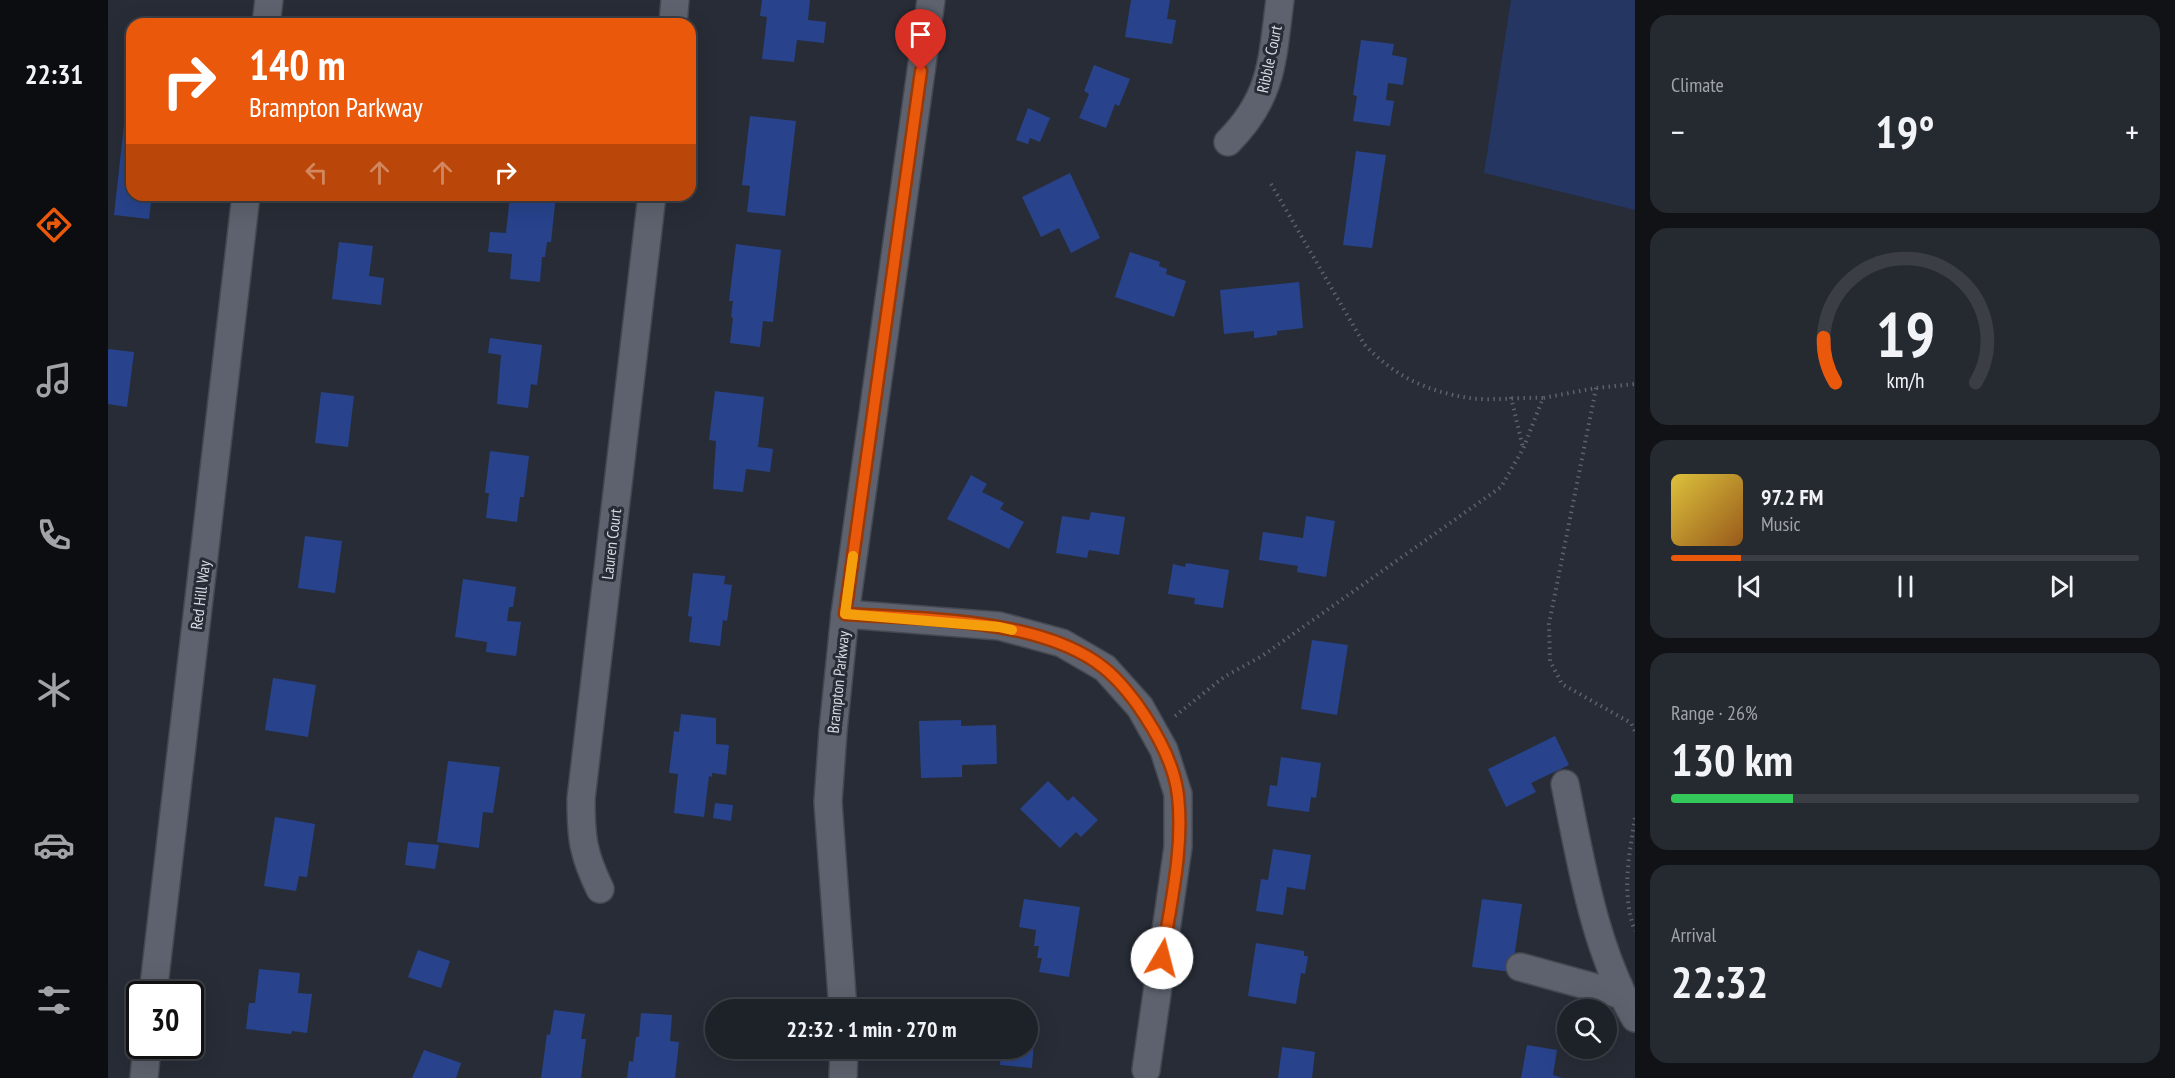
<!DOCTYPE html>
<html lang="en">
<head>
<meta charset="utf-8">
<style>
  :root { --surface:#1d2128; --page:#252930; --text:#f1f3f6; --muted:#a0a3a8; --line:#3b3e45; --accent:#ea580c }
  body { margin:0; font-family:"PT Sans Narrow",sans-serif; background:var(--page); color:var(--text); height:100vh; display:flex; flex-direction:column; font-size:22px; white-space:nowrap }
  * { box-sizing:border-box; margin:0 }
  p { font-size:20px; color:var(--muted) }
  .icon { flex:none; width:33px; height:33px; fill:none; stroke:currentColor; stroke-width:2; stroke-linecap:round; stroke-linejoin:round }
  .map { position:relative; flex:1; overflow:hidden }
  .panel { display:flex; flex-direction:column; gap:15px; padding:15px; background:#101216; width:540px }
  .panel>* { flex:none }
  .banner { position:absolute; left:18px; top:18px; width:570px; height:183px; border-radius:18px; box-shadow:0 6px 24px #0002,0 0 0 2px var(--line); background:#ea580c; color:#fff; overflow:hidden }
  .controls { position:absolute; left:1449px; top:999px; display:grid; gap:12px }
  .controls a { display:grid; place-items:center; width:60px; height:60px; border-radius:50%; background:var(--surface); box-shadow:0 6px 24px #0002,0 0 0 2px var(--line); font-size:30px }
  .speed { position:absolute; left:18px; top:981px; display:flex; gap:12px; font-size:30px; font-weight:700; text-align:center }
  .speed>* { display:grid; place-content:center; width:78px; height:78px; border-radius:50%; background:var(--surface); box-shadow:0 6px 24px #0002,0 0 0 2px var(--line); line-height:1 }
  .speed .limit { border:3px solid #111; border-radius:9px; background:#fff; color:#111 }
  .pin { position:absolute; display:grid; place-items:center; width:51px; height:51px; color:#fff; margin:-62px -26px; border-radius:50% 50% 50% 0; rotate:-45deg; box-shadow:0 0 6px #0007 }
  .pin .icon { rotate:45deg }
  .me { position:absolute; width:66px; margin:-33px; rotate:8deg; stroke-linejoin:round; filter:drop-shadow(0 0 4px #0008) }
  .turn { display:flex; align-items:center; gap:21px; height:126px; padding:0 24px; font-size:27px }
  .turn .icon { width:78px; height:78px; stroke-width:2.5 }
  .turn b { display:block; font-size:42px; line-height:51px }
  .lanes { display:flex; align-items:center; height:57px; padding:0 24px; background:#0003; justify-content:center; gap:30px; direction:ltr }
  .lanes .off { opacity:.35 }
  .big { font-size:45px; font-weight:800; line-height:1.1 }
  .panel .tile { flex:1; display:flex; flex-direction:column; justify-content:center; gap:9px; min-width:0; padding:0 21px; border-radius:18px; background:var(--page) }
  .panel .dial { align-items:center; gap:0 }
  .dial svg { height:156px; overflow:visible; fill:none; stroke:var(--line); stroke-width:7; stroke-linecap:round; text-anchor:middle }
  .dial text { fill:var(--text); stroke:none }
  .song { display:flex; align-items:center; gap:18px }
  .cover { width:72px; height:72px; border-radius:9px; background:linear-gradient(135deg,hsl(50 70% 55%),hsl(30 70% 35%)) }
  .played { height:6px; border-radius:3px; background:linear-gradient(90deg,var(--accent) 15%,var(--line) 15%) }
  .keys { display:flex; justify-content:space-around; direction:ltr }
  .heat { display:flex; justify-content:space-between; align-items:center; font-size:33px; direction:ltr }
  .charge { height:9px; border-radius:4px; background:linear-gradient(90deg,#34c759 26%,var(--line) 0) }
  .trip { position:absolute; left:597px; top:999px; width:333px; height:60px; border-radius:30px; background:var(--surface); box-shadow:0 6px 24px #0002,0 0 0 2px var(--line); font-weight:800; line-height:60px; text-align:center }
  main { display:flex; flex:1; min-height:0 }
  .dock { display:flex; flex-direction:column; width:108px; justify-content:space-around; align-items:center; background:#0c0d10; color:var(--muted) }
  .dock .icon { width:42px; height:42px }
  .dock .current { color:var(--accent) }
  .dock b { font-size:27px; color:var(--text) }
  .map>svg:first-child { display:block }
  .green { fill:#243661 }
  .building { fill:#28438c }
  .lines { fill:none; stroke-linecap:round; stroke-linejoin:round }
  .minor-casing { stroke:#444850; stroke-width:30 }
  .path { stroke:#5d626b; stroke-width:4; stroke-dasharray:1.5 4.5; stroke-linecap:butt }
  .minor { stroke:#5d626e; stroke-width:27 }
  .route-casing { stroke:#983908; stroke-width:15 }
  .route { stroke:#ea580c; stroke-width:10 }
  .slow { stroke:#f59e0b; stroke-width:10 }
  .labels { text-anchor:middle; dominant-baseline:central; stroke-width:6; stroke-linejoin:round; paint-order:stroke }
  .street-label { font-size:16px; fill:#d8dbe2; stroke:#272c36 }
</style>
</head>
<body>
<main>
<nav class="dock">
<b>22:31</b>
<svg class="icon current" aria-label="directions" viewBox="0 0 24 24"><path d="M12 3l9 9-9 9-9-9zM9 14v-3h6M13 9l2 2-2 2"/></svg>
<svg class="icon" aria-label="music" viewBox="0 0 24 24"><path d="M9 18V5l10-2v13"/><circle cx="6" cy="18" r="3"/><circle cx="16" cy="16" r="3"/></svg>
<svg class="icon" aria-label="phone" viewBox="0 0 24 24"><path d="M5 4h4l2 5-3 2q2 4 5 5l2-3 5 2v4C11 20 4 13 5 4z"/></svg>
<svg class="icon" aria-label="climate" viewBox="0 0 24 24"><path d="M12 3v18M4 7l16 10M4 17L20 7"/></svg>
<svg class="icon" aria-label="car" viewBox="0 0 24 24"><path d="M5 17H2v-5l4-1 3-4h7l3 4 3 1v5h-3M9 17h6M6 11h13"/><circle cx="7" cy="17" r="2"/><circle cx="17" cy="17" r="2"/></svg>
<svg class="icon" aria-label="filters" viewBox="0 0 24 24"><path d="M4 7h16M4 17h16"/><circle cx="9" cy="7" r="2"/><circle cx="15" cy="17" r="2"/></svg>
</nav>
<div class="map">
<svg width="1527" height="1078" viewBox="0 0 1527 1078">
  <rect width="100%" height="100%" fill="#272c36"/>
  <!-- green -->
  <path class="green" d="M1403,0H1527V210L1376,173Z"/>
  <!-- building -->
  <g class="building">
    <path d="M654,0H702L700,20L718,22L716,43L689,40L686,62L654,59L659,17L652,16Z"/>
    <path d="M1023,0H1062L1059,19L1068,20L1064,44L1017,37Z"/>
    <path d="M1253,40L1286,44L1284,55L1299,58L1295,85L1280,83L1278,100L1286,101L1282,126L1245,121L1249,96L1245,95Z"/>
    <path d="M986,65L1022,79L1011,106L1007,104L998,128L971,118L981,94L976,91Z"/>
    <path d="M18,106L24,107V195H44L41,219L6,215Z"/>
    <path d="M920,108L942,118L932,142L922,138L920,144L908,140Z"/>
    <path d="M642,116L688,121L677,216L639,212L642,186L634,185Z"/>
    <path d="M1248,151L1278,155L1264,248L1235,245Z"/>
    <path d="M962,173L992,238L963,253L951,228L933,237L914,197Z"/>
    <path d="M402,195H448L443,242H439L437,257H434L432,282L402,279L404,254L380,252L382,232L398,233Z"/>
    <path d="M231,242L265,246L261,276L276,278L273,305L224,299Z"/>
    <path d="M628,244L673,250L665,322L655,321L652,347L622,343L625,318L623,317L625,301H621Z"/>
    <path d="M1022,252L1052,262L1051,266L1059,269L1058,274L1078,281L1066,317L1007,297Z"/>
    <path d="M1191,282L1195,328L1169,331V335L1146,338V331L1116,334L1112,290Z"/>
    <path d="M382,338L434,345L429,385L423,384L420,408L389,404L393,355L380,353Z"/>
    <path d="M0,349L26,352L19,407L0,404Z"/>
    <path d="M607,391L656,397L650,447L665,449L662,472L638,469L635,492L605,489L608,441L601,440Z"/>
    <path d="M213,392L246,396L240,447L207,443Z"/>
    <path d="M382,451L421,456L416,497H412L409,522L378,518L381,493H377Z"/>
    <path d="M863,475L879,484L874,492L896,503L892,509L916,522L901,549L839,519Z"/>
    <path d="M983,512L1017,517L1011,555L981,550L979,558L948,553L954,516L981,520Z"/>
    <path d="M1198,516L1227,521L1218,577L1189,572L1190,566L1151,560L1155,532L1195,538Z"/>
    <path d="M197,536L234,541L227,593L190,588Z"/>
    <path d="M1078,563L1121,570L1115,608L1086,604L1087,598L1060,594L1065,564L1077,567Z"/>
    <path d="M585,573L617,576L616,584L624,585L619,621L615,620L612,646L581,642L584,617L580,616Z"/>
    <path d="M355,579L408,587L405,607H401L399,621L413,622L408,656L378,652L379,642L347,637Z"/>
    <path d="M1204,640L1240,645L1229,715L1193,709Z"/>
    <path d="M165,678L208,685L200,737L157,730Z"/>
    <path d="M573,714L608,718V744L621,745L618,775L604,773V777L601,776L596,817L566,813L570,774L561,773L566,731L571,732Z"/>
    <path d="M853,720V726L888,725L889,764L854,765V777L813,778L811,721Z"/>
    <path d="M1447,736L1461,765L1423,783L1428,792L1398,807L1380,769Z"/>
    <path d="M1173,757L1213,763L1208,798L1203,797L1201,812L1159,806L1162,785L1169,786Z"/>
    <path d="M340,761L392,767L385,813L375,812L371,848L329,842Z"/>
    <path d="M940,781L960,801L965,796L990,820L973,837L968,832L952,848L912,809Z"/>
    <path d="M607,803L625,805L623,821L605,818Z"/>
    <path d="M167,817L207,824L199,877L191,876L188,891L156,886Z"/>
    <path d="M300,842L331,845L327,869L297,865Z"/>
    <path d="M1165,849L1203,855L1197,890L1179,887L1175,915L1148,911L1153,879L1160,880Z"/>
    <path d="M916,899L972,907L961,977L931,972L934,958H929L931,946H926L928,930L911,927Z"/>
    <path d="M1374,899L1414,904L1404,972L1364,967Z"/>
    <path d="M1148,943L1196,951V956H1200L1197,974L1193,973L1188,1004L1140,996Z"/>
    <path d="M310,950L342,961L333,988L300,977Z"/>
    <path d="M151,969L192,973L190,993L204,994L199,1033L184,1031L183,1034L138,1029L141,1003H147Z"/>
    <path d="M881,1000L919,1003V1010H880Z"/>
    <path d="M446,1010L477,1014L473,1039H478L473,1078H433L439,1034L442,1035Z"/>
    <path d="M533,1013L564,1015L562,1041L571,1042L567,1078H519L521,1061L525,1062L528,1037H531Z"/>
    <path d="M920,1041L926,1042L924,1068L892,1065L893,1052L868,1050L920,1048Z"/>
    <path d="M1419,1045L1449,1050L1445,1075L1454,1078H1413Z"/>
    <path d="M1174,1047L1207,1052L1204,1078H1170Z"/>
    <path d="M316,1050L353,1063L348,1078H304Z"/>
  </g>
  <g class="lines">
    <defs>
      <g id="minor">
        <path d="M158,24L161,0"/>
        <path d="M565,24L567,0"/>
        <path d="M1120,142C1165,97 1164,60 1172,0"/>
        <path d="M737,614L891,626L954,643L997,668L1032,707L1056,750L1070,794V847L1038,1070"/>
        <path d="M1457,784C1473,862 1486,948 1527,1018"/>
        <path d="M492,889C475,854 473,838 473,799L544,195"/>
        <path d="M1412,967L1514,995"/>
        <path d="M45,994L138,195"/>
        <path d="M735,1010L720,802L725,731L737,614L823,0"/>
        <path d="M36,1078L39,1046"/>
        <path d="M735,1078L736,1048"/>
      </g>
    </defs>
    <!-- minor casing -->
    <use href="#minor" class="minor-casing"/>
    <!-- path -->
    <g class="path">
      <path d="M1163,184L1256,344C1286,376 1318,391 1361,398C1383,401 1412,397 1435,398"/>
      <path d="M1488,388L1441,624L1442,661L1454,684L1523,723L1527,731"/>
      <path d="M1403,397L1415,448"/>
      <path d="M1067,716L1116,677L1154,656L1393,487L1415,449L1435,398L1488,388L1527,384"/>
      <path d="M1527,818C1521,856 1513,894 1527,931"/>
    </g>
    <!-- minor -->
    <use href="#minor" class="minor"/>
  </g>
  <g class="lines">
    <defs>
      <path id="route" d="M813,71L737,614C815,619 934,618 996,668C1011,680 1027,700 1037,716C1052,739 1067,768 1070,796C1076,849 1062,906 1054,958"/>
    </defs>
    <!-- route casing -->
    <use href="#route" class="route-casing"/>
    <!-- route -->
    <use href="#route" class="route"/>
    <!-- slow -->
    <path class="slow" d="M745,556L737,614L891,627L904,630"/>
  </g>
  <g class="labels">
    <!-- street labels -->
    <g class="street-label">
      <text transform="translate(1161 59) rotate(-78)">Ribble Court</text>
      <text transform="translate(503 544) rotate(-83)">Lauren Court</text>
      <text transform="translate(92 595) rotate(-83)">Red Hill Way</text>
      <text transform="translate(730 682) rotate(-84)">Brampton Parkway</text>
    </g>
  </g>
</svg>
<div class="controls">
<a><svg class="icon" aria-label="search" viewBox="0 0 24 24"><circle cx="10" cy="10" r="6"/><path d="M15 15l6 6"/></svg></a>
</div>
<div class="speed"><div class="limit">30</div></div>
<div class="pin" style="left:813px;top:71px;background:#d93025"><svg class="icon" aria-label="arrive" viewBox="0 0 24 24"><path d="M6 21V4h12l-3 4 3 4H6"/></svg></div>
<svg class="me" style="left:1054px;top:958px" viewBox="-20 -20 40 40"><circle r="19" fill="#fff"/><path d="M0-13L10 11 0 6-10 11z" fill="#ea580c"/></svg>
<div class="trip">22:32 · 1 min · 270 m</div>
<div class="banner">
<div class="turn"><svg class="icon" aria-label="right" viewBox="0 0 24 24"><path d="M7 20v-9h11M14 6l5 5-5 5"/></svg><div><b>140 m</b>Brampton Parkway</div></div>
<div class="lanes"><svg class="icon off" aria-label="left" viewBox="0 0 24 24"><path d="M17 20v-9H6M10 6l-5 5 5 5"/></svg><svg class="icon off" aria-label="ahead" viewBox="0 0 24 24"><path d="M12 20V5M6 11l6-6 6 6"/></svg><svg class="icon off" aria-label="ahead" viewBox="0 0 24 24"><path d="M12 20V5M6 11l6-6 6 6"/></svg><svg class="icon" aria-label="right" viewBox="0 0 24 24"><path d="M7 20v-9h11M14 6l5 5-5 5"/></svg></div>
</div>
</div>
<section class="panel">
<div class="tile"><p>Climate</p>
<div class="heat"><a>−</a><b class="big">19°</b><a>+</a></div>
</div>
<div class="tile dial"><svg viewBox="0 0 100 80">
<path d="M14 69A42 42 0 1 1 86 69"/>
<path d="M14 69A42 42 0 0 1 8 46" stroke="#ea580c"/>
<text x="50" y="56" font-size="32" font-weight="700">19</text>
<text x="50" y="72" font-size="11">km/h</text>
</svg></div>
<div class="tile">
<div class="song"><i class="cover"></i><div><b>97.2 FM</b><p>Music</p></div></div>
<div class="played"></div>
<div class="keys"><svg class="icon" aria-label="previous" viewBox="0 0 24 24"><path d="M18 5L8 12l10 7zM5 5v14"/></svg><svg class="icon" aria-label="pause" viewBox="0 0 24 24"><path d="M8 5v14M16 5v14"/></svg><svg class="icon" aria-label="next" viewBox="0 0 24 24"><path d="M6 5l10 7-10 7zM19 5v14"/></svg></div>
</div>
<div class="tile"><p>Range · 26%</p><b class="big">130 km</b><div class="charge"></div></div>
<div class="tile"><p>Arrival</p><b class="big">22:32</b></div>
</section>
</main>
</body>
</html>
